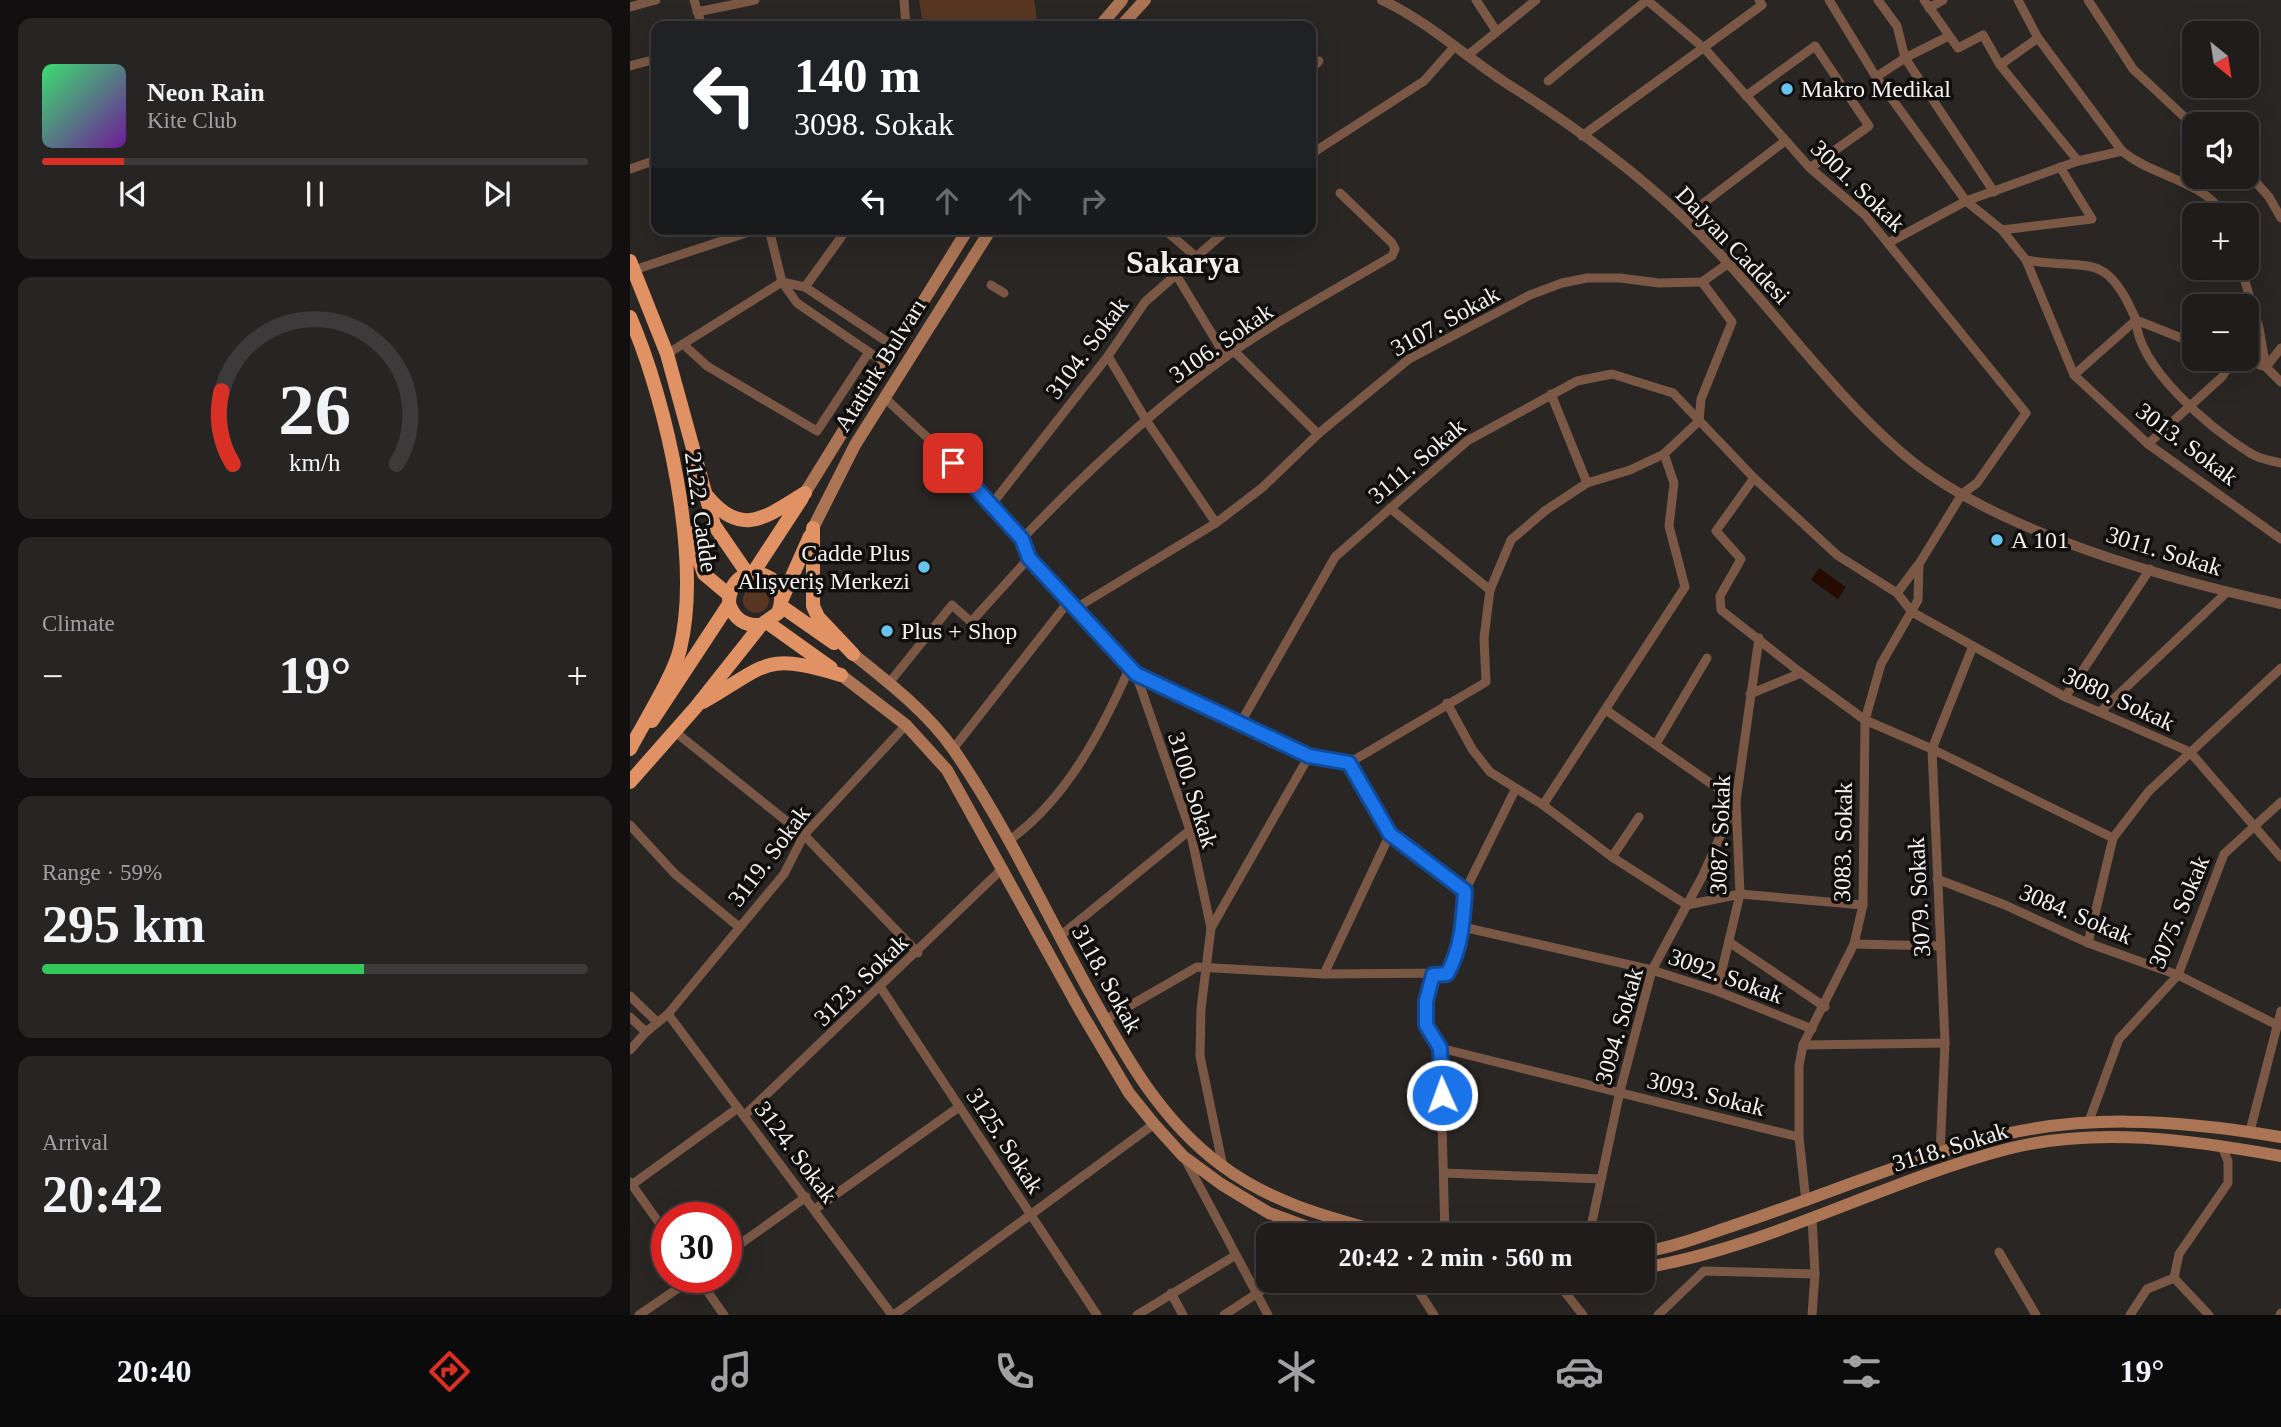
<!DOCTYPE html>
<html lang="en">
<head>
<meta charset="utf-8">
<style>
  :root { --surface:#1f1c1b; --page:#272524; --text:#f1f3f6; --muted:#a1a1a3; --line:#3c3a3a; --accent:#d93025 }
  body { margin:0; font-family:"Times New Roman",serif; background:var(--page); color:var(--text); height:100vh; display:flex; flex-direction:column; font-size:26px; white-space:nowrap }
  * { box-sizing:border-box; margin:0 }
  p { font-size:23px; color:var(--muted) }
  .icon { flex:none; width:38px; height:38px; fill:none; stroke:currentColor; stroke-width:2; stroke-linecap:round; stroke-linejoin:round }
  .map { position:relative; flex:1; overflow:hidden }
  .details { display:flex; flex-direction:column; gap:18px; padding:18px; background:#110f0f; width:630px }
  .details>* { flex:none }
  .top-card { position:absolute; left:21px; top:21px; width:665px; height:214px; border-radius:14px; box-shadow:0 7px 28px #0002,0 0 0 2px var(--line); background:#202124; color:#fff; overflow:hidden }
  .needle { width:46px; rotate:150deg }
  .controls { position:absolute; left:1552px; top:21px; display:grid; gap:14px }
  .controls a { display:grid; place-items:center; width:77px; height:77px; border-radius:14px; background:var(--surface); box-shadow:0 7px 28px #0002,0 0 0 2px var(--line); font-size:35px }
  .speed { position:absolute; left:21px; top:1202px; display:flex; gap:14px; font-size:35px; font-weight:700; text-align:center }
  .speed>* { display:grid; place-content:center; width:91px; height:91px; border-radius:50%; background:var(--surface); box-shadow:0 7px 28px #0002,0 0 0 2px var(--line); line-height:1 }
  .speed .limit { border:10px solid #d22; background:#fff; color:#111 }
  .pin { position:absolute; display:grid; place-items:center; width:60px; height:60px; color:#fff; margin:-30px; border-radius:14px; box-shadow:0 4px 10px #0006 }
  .me { position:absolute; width:77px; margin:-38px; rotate:358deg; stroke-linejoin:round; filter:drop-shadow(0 0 5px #0008) }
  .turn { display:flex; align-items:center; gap:24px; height:147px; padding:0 28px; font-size:32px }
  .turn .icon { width:91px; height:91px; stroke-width:2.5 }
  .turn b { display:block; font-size:49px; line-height:60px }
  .lanes { display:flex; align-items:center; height:66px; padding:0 28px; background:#0003; justify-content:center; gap:35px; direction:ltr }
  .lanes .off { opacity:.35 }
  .big { font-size:52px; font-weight:600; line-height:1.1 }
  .details .tile { flex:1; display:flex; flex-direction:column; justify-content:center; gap:10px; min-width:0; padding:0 24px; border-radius:14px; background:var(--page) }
  .details .dial { align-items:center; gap:0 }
  .dial svg { height:182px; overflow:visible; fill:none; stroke:var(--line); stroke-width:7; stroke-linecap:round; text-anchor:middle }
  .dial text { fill:var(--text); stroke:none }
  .song { display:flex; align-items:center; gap:21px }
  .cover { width:84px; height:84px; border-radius:10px; background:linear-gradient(135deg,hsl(140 70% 55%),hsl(280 70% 35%)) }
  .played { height:7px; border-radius:4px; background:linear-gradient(90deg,var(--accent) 15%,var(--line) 15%) }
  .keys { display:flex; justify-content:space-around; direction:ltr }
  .heat { display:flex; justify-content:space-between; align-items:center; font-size:38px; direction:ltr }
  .charge { height:10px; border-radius:5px; background:linear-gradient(90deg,#34c759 59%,var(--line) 0) }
  .trip { position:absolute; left:626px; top:1223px; width:399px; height:70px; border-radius:14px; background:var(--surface); box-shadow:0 7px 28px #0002,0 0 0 2px var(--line); font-weight:600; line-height:70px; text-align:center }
  .dock { display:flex; height:112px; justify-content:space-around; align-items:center; background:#0c0b0b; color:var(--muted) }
  .dock .icon { width:49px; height:49px }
  .dock .current { color:var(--accent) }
  .dock b { font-size:32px; color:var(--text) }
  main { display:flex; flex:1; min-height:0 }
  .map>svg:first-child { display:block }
  .green { fill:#583622 }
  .water { fill:#250b00 }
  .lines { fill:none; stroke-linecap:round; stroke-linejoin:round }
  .minor { stroke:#7b5845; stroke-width:9 }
  .tertiary { stroke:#7b5845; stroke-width:10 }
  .secondary { stroke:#ab7454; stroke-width:12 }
  .trunk { stroke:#e09264; stroke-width:14 }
  .route-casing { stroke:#114b97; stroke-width:18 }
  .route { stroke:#1a73e8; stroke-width:12 }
  .poi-dot { fill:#66c4ef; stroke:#110f0e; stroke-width:2.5 }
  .labels { text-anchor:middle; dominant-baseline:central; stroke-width:7; stroke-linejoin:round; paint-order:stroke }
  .poi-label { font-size:24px; fill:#f4f1f0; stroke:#110f0e; text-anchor:start }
  .street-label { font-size:24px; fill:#f4f1f0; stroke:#110f0e }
  .district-label { font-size:32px; font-weight:bold; fill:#f4f1f0; stroke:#110f0e }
</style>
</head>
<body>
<main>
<section class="details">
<div class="tile">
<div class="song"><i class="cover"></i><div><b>Neon Rain</b><p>Kite Club</p></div></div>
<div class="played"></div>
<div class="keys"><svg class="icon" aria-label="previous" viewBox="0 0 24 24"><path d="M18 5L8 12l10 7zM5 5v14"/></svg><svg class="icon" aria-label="pause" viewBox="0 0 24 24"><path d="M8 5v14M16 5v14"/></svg><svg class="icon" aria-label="next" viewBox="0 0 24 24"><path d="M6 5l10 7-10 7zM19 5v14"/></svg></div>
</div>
<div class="tile dial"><svg viewBox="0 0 100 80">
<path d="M14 69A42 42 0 1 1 86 69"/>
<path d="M14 69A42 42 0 0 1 9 37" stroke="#d93025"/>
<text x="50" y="56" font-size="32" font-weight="700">26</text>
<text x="50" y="72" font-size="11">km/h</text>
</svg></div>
<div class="tile"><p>Climate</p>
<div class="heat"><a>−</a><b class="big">19°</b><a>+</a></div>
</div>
<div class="tile"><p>Range · 59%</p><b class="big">295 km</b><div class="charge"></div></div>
<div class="tile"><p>Arrival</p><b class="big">20:42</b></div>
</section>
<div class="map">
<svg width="1651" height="1315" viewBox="0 0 1651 1315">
  <rect width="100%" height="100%" fill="#292624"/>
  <!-- green -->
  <g class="green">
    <path d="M289,0H404L408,26H293Z"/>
    <circle cx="126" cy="600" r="13"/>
  </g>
  <!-- water -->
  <path class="water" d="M1189,568L1216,587L1208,599L1181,580Z"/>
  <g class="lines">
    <!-- minor -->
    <g class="minor">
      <path d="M64,0L72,26"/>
      <path d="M274,0L276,26"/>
      <path d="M846,0L865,29"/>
      <path d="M1017,0L1075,49L1180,168L1235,215L1396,413L1347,483L1332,494L1289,564L1288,600L1251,664L1235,720L1233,905L1224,944L1173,1045L1169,1066V1137L1176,1202"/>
      <path d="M1199,0L1246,77L1336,201L1372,230L1396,260L1444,375L1518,444L1651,539"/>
      <path d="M1248,0L1267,26L1275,58L1364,192"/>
      <path d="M1294,0L1328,48L1353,35L1370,65L1448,161"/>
      <path d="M1388,0L1408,38L1492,151C1523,177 1573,180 1594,215"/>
      <path d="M1458,0L1503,69L1564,126"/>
      <path d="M0,7L26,0"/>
      <path d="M1299,8L1313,0"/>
      <path d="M67,12L125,0"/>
      <path d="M838,55L906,0"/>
      <path d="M1370,65L1408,38"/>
      <path d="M0,66L26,59"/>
      <path d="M681,69L689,61"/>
      <path d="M1246,77L1275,58L1319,36"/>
      <path d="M918,81L1017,0"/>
      <path d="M1116,96L1185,46L1239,126L1180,168"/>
      <path d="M952,136L1132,5L1129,0"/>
      <path d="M681,154L794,81L825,46"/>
      <path d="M0,169L26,160"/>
      <path d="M1617,172L1639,197L1651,218"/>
      <path d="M1054,218L1155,141"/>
      <path d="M139,229L152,282L167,303L255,363"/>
      <path d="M534,229L565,256"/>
      <path d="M1372,230L1462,219L1430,167"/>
      <path d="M1260,242L1336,201L1448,161L1492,151"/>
      <path d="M1396,260C1460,271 1476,249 1506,320L1564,343"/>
      <path d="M1611,268L1629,328L1636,367"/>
      <path d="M4,270L128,229"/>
      <path d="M545,273L596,357"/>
      <path d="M152,282L175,287L265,347"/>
      <path d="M1072,282L1096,265"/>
      <path d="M361,285L374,293"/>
      <path d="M175,287L217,229"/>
      <path d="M1506,320C1508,368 1580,428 1620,453C1629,459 1641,461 1651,463"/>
      <path d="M53,344L77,366L187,431L239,352"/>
      <path d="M605,352L688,434"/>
      <path d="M37,354L152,282"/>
      <path d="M478,356L516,420L586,523"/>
      <path d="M1614,359L1636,367L1651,382"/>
      <path d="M1636,367L1651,348"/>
      <path d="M1444,375L1506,320"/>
      <path d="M921,394L957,483"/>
      <path d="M254,397C294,436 381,508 399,558L506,674L560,830L581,928L571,1009L570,1056L593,1167"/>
      <path d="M1518,444L1592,377L1603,359"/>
      <path d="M362,504L478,356L515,302L598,229"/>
      <path d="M760,508L860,590"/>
      <path d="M392,539C454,474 521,411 594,358C647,320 707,289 762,256L765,249L762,243L710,193"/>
      <path d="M1267,593L1282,612L1435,697L1560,752L1651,857"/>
      <path d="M446,608L586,523L633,487L688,434L779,359L900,295L932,283L957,278H990L1029,283L1072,282"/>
      <path d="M1171,673L1235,720L1302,749L1483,838"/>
      <path d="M506,674L679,756L719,763L856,682L854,638L860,590L881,540L916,510L957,483L1000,470L1034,454L1069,421L1071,399L1102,322L1072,282"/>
      <path d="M259,683L322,605L341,622L399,558"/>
      <path d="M1120,694L1171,673L1091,610L1090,596L1111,559L1086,531L1124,478"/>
      <path d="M1435,697L1520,569"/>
      <path d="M817,703L842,749L860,772L913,805L982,857L1057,905"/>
      <path d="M976,710L1106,801"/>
      <path d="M1471,711L1597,592"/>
      <path d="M611,722L705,557L837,441L947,381L982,374L1043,393L1124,478L1207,555L1267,593L1288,565"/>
      <path d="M44,731L174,835L288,953"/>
      <path d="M1026,744L1077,658"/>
      <path d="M323,749L439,601"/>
      <path d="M719,763L760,834L835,891"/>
      <path d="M913,805L1055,587L1039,526L1044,483L1034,454"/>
      <path d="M0,825L45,874L109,927"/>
      <path d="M378,841C436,800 471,732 499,669"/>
      <path d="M982,857L1009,817"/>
      <path d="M1307,879L1375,905L1458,943L1548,975L1645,1024"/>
      <path d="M1057,905L1110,894L1233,905"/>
      <path d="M833,927L1022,970L1087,991L1182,1029"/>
      <path d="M581,928L679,756"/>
      <path d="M429,937L560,830"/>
      <path d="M1099,942L1195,1007"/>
      <path d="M1458,943L1483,838L1519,791L1651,668"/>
      <path d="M1224,944L1309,946"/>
      <path d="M694,974L760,834"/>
      <path d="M803,975C794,1008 792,1019 810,1048L815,1236"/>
      <path d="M251,988L467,1315"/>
      <path d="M1087,991L1110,894L1106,801L1129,638"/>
      <path d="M0,996L27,1022"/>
      <path d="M38,1014L262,1315"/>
      <path d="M0,1017L16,1032L38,1014L154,874L174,835L276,725"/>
      <path d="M475,1020L567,967L694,974L817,973L825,959L833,927L835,891L885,790"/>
      <path d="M1173,1045L1315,1043"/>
      <path d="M810,1048L1169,1137"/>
      <path d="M0,1050L16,1032"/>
      <path d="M114,1116L373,868"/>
      <path d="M1459,1121L1489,1039L1548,975L1594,854L1651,802"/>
      <path d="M1620,1131L1651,1011"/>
      <path d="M1310,1154L1315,1043L1302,749L1343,646"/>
      <path d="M555,1159L638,1315"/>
      <path d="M814,1173L971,1179"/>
      <path d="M0,1182L37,1234"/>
      <path d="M0,1186L108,1108"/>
      <path d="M185,1209L329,1107"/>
      <path d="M1182,1217L1185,1274L1182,1315"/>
      <path d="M959,1236L990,1091L1022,970L1072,877L1106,801"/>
      <path d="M1369,1252L1406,1315"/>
      <path d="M96,1254L176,1197"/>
      <path d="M68,1278L94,1315"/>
      <path d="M1544,1278L1549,1254L1598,1183V1161L1591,1145"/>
      <path d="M1544,1278L1579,1315"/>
      <path d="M782,1281L804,1315"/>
      <path d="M926,1281L953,1315"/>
      <path d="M541,1293L553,1315"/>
      <path d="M9,1315L63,1278"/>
      <path d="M264,1315L524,1124"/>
      <path d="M507,1315L606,1255"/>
      <path d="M594,1315L646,1281"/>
      <path d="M1028,1315L1074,1271L1185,1274"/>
      <path d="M1500,1315L1517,1289L1544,1278"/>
      <path d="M1650,1315L1651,1313"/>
    </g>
    <!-- tertiary -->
    <path class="tertiary" d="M752,0C797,21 835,56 876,83C938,122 1000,167 1053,217C1131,290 1191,383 1272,453C1362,531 1536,579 1651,604"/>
    <!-- secondary -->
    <g class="secondary">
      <path d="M470,26L492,0"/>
      <path d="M491,26L515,0"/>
      <path d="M175,493L338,229"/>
      <path d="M183,528L225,445L361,229"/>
      <path d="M223,654C258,682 297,712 323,749C375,824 414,909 458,989C494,1054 530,1120 591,1165C644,1205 705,1219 767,1236"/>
      <path d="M211,675L276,725L317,770L451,1012L499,1093L524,1124L553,1156L591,1184L639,1213L702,1236"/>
      <path d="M1013,1252C1045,1247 1075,1235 1105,1225C1184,1199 1261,1166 1341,1143C1443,1112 1547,1119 1651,1137"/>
      <path d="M1013,1268C1138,1247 1255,1181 1377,1149C1467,1126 1561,1140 1651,1156"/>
    </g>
    <!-- trunk -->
    <g class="trunk">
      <path d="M0,261L37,354L84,525L117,573"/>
      <path d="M0,317C37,402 72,559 50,649C44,675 13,724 0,749"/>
      <path d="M77,496C112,539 137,516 175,493"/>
      <path d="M183,528V606L188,617L223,654"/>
      <path d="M60,533L74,574L99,595"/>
      <path d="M123,573L172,498"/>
      <path d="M152,599L180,536"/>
      <path d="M151,606L204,643"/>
      <path d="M138,623L201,668"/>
      <path d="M73,702C139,664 133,652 211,675"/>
      <path d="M22,721L99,604C99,555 166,570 148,613L131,625C115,626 105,620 99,604"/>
      <path d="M0,782L66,707L131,625"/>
    </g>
  </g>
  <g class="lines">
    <defs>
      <path id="route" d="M323,463L392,539L399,558L506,674L679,756L719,763L760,834L835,891C833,920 832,948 817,974L803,975L796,1001V1025L810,1048L812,1095"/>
    </defs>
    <!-- route casing -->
    <use href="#route" class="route-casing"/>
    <!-- route -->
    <use href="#route" class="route"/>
  </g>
  <!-- markers -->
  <g class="poi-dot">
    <circle cx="1157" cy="89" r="7"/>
    <circle cx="1367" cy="540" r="7"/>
    <circle cx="294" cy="567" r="7"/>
    <circle cx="257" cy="631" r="7"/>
  </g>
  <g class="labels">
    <!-- poi labels -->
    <g class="poi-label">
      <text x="1171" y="89">Makro Medikal</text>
      <text x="1381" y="540">A 101</text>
      <text x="280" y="553" text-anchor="end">Cadde Plus<tspan x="280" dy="28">Alışveriş Merkezi</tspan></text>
      <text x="271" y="631">Plus + Shop</text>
    </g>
    <!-- street labels -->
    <g class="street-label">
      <text transform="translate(1228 186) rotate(44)">3001. Sokak</text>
      <text transform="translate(1103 245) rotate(46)">Dalyan Caddesi</text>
      <text transform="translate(815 321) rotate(-29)">3107. Sokak</text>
      <text transform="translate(591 343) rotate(-35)">3106. Sokak</text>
      <text transform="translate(457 348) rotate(-53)">3104. Sokak</text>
      <text transform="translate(250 365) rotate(-58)">Atatürk Bulvarı</text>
      <text transform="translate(1557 444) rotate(37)">3013. Sokak</text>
      <text transform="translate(787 461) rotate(-40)">3111. Sokak</text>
      <text transform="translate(71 512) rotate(82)">2122. Cadde</text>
      <text transform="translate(1534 551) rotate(17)">3011. Sokak</text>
      <text transform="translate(1489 699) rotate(25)">3080. Sokak</text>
      <text transform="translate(563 790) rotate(73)">3100. Sokak</text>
      <text transform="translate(1090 835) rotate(-88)">3087. Sokak</text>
      <text transform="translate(1213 842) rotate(-89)">3083. Sokak</text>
      <text transform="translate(139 856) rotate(-53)">3119. Sokak</text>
      <text transform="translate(1289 897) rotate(-93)">3079. Sokak</text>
      <text transform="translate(1549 912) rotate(-67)">3075. Sokak</text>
      <text transform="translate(1446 914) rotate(23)">3084. Sokak</text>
      <text transform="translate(1096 976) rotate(20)">3092. Sokak</text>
      <text transform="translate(477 979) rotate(61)">3118. Sokak</text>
      <text transform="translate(231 980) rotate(-44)">3123. Sokak</text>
      <text transform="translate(989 1026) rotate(-74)">3094. Sokak</text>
      <text transform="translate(1076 1094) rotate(14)">3093. Sokak</text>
      <text transform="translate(375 1141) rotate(57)">3125. Sokak</text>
      <text transform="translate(1320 1147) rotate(-17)">3118. Sokak</text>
      <text transform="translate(166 1152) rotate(53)">3124. Sokak</text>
    </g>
    <!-- district labels -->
    <g class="district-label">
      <text x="553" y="262">Sakarya</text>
    </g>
  </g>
</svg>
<div class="controls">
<a><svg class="needle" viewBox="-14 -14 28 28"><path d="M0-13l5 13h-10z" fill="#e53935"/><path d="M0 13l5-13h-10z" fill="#a1a1a3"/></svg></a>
<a><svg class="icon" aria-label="sound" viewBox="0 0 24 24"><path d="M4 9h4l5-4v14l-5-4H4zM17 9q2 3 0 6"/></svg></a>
<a>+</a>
<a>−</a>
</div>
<div class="speed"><div class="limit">30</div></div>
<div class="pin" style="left:323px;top:463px;background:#d93025"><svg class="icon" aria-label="arrive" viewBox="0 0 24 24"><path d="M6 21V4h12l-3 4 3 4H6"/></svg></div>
<svg class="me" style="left:812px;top:1095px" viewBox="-20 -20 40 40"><circle r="17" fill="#1a73e8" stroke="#fff" stroke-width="3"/><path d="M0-11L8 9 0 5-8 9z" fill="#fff"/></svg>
<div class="trip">20:42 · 2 min · 560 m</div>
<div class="top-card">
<div class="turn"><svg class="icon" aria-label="left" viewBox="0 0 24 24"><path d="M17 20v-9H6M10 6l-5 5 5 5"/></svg><div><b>140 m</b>3098. Sokak</div></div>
<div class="lanes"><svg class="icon" aria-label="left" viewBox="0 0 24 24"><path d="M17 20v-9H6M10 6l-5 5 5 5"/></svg><svg class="icon off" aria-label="ahead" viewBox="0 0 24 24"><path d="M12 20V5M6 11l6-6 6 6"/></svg><svg class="icon off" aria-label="ahead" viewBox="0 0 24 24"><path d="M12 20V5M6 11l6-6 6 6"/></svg><svg class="icon off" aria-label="right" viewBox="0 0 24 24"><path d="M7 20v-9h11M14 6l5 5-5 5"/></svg></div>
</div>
</div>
</main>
<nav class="dock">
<b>20:40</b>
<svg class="icon current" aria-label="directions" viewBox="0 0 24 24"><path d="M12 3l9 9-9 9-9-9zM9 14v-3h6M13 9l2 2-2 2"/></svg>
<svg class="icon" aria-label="music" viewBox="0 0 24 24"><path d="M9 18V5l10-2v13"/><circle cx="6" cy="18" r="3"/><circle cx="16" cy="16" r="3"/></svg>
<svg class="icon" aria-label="phone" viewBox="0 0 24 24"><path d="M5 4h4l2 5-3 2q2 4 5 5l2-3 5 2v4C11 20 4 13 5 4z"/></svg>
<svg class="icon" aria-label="climate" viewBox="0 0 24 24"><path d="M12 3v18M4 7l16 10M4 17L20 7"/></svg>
<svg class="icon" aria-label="car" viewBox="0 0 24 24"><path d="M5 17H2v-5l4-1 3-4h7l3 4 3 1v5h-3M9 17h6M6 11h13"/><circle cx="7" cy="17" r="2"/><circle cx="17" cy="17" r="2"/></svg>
<svg class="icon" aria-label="filters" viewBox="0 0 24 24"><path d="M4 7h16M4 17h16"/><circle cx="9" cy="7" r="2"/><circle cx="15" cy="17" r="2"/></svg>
<b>19°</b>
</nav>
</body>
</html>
